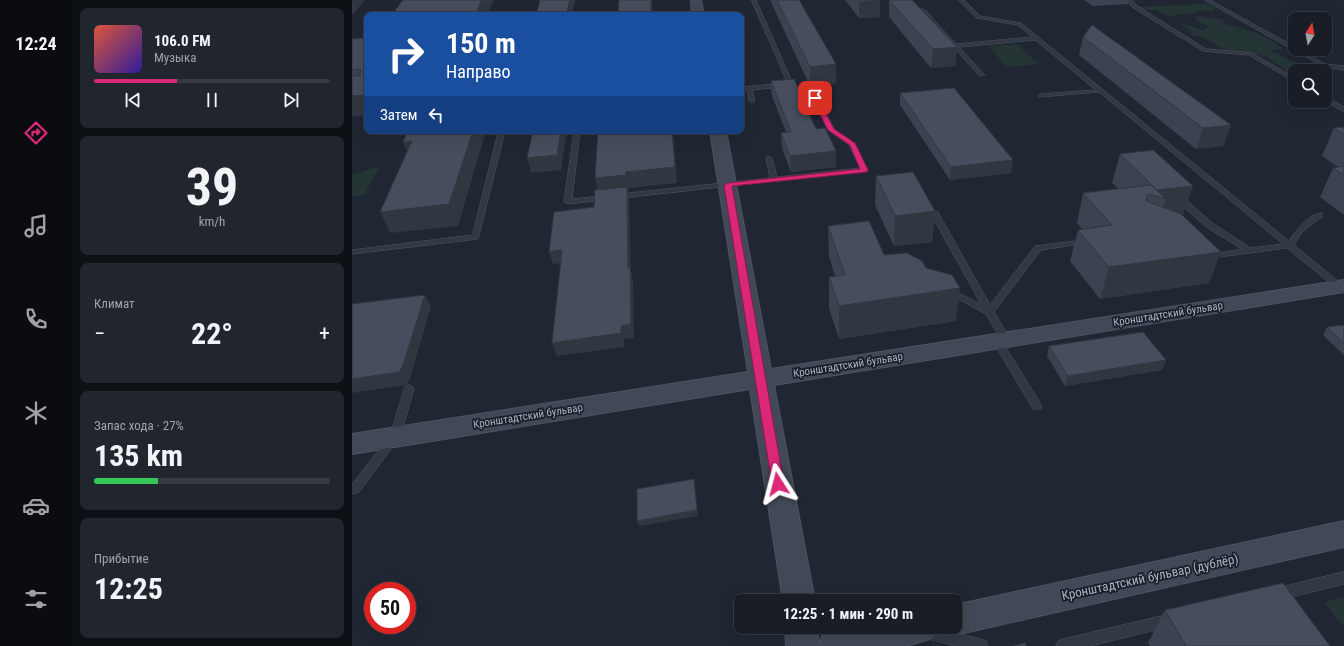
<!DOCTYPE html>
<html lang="ru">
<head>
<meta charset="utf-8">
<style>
  :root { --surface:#181d26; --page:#21262e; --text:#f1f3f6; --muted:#9fa2a7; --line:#363b43; --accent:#db2777 }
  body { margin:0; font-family:"Roboto Condensed",sans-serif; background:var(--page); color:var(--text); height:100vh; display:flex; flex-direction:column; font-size:15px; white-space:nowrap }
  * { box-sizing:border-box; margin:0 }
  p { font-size:13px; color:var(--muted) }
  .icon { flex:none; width:22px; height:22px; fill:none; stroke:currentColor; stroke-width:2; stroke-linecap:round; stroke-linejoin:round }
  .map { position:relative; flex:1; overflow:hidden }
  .side { display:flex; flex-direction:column; gap:8px; padding:8px; background:#0d1015; width:280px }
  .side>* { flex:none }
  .guide { position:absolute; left:12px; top:12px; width:380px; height:122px; border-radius:8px; box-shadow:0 4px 16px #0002,0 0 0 1px var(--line); background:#1a4fa0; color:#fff; overflow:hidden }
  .needle { width:26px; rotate:11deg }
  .buttons { position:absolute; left:936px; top:12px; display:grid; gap:8px }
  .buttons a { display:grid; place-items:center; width:44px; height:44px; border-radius:8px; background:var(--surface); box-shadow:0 4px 16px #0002,0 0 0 1px var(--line); font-size:20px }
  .speed { position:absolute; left:12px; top:582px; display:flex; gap:8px; font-size:20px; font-weight:700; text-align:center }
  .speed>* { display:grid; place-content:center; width:52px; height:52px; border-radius:50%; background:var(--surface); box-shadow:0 4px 16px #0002,0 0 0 1px var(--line); line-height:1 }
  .speed .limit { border:6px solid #d22; background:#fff; color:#111 }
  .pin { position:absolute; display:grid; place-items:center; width:34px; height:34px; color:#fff; margin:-17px; border-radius:8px; box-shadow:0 2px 6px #0006 }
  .me { position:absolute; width:44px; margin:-22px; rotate:351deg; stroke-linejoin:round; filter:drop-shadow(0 0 3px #0008) }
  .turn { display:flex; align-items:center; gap:14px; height:84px; padding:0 16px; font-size:18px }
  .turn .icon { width:52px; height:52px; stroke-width:2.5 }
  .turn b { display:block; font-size:28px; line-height:34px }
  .then { display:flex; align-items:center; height:38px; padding:0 16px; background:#0003; gap:8px; font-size:15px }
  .big { font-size:30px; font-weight:700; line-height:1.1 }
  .side .tile { flex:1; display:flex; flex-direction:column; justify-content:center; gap:6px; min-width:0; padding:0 14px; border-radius:8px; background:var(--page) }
  .side .dial { align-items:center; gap:0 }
  .dial b { font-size:52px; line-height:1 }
  .song { display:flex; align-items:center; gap:12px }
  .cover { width:48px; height:48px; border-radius:6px; background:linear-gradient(135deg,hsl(10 70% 55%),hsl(250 70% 35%)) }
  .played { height:4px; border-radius:2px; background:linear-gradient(90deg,var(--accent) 35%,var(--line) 35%) }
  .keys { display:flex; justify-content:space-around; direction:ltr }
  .heat { display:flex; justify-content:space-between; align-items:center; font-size:22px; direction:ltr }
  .charge { height:6px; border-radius:3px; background:linear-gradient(90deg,#34c759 27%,var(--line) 0) }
  .trip { position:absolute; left:382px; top:594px; width:228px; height:40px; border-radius:8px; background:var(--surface); box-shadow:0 4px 16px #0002,0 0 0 1px var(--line); font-weight:700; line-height:40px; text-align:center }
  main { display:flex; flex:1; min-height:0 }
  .menu { display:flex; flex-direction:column; width:72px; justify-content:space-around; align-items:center; background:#0a0c0f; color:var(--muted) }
  .menu .icon { width:28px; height:28px }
  .menu .active { color:var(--accent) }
  .menu b { font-size:18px; color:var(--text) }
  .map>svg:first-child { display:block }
  .green { fill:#253536 }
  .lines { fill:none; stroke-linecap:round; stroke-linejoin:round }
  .lane-casing { stroke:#4d545f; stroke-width:1 }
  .secondary-casing { stroke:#4d545f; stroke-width:2 }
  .lane { fill:#333944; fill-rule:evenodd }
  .secondary { fill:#414857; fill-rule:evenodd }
  .wall { fill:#3c4350 }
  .shaded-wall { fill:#313741 }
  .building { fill:#464e5d; stroke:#313741 }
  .route { fill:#db2777; stroke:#8e194d }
  .labels { text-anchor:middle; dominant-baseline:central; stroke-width:3.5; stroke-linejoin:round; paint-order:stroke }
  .street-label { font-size:11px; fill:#adb4c1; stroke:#191e28 }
  .near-street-label { font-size:13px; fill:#adb4c1; stroke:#191e28 }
</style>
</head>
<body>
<main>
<nav class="menu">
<b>12:24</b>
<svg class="icon active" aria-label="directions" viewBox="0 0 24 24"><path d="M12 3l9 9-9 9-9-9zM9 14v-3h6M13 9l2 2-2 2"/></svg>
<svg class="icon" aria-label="music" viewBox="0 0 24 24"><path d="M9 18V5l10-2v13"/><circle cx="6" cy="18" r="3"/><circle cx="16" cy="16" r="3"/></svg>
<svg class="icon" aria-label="phone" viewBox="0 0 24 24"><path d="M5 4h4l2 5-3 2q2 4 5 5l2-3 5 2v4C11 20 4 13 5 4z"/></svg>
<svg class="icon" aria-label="climate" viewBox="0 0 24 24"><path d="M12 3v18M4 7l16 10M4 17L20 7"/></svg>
<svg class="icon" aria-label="car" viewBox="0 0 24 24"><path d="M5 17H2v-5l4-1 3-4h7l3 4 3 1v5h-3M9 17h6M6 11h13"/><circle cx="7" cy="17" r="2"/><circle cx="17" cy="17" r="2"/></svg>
<svg class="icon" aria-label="filters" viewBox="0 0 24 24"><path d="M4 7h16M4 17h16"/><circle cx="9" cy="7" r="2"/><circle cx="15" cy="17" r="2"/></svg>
</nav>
<section class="side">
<div class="tile">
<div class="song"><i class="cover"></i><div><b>106.0 FM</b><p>Музыка</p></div></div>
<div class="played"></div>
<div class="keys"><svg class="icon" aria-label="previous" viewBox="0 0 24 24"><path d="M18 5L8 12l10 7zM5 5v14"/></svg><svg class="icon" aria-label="pause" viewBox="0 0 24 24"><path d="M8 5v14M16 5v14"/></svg><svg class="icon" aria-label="next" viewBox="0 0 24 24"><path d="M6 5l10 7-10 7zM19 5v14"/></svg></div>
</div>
<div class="tile dial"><b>39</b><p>km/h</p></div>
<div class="tile"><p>Климат</p>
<div class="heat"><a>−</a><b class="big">22°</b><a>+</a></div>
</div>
<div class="tile"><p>Запас хода · 27%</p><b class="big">135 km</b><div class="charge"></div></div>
<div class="tile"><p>Прибытие</p><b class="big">12:25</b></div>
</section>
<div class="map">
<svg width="992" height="646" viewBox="0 0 992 646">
  <rect width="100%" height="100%" fill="#202733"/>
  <!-- green -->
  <g class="green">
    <path d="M854,4L863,7L861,11H846L843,14L833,13L817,17L805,10H792L786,7Z"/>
    <path d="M843,16L873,20L869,23C892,29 912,33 931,49L917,50L953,67L966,71H943V77L914,56L900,53L873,50L848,36L839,35L840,32L827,23L851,30L857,26L846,22Z"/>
    <path d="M665,44L686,64L655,67L636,46Z"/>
    <path d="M28,166L12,195L0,196V175Z"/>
    <path d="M992,597V627L972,602Z"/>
  </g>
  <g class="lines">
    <defs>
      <g id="lane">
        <path d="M400,0H404L441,84L438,86L400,90L403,101L400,103L397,101L395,90L389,91V87L435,83Z"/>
        <path d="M607,0H612L628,16L669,23L937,241C942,232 959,212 970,213V217L950,232L942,245L992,286V293L989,292L935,248L860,258L853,257L852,255L853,253L860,254L890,249L854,227L823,199V195H829L860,223L899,248L931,244L747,92L687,97V95L689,94L744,90L683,40L607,47L633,75L628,76L569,12L557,8L559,7L573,10L604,44L680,37L666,25L625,18Z"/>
        <path d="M776,0H780L784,5L854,49L900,53L943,78V82L897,55L851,51L780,7Z"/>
        <path d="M853,0H858L943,47V49H947L973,64L992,66V70L970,66Z"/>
        <path d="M461,93L464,95L482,129L503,144L515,170L514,171L216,204L212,202L222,131H228L220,199L418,178L414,158L417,156L420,158L425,177L508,168L497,145L476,130L458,95Z"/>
        <path d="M973,96L992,107V112L973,101Z"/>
        <path d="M147,131H153L126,239L0,254V250L120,235Z"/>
        <path d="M580,212H586L587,214L638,305L683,246L722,241L726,243L722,245L689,250L642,312L658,339L656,341H650L690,406L689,409H681L640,340L642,338H648L634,314L593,292L597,289L600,290L629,304L579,214Z"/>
        <path d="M57,385L61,387L62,389L48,437L7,492L3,494L0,493V484L38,436L52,389L53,387Z"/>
        <path d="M992,572V584L926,600L921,598L920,594L921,590L926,588Z"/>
        <path d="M819,614L824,616L826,620L824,624L819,626L738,646H704L706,641L711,639Z"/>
        <path d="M568,627H579L629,639L634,641L636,646H603L573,638L568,637L566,632Z"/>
      </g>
      <g id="secondary">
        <path d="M339,0H349L352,15H340Z"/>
        <path d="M358,131H374L419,369L992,280V292L422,385L463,601H431L398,389L0,454V434L396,372Z"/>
        <path d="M992,521V547L603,635L592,631L590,627H603V605Z"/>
        <path d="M433,627H465L467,644L471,635L497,627H586L582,638L554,646H434Z"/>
      </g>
    </defs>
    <!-- lane casing -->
    <use href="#lane" class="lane-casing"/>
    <!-- secondary casing -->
    <use href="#secondary" class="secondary-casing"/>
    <!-- lane -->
    <use href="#lane" class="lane"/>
    <!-- secondary -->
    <use href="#secondary" class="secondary"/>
  </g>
  <!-- wall -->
  <g class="wall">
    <path d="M418,0H447L484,64V83L458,86Z"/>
    <path d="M493,0H528V17L507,18Z"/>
    <path d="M537,0L605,47L603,66L579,68L537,17Z"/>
    <path d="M732,0H777L776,4L741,6Z"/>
    <path d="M731,37L879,125L871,146L844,149L727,55Z"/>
    <path d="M15,38V115L0,116V39Z"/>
    <path d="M419,81L464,129L484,167L439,172L430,148L429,133L434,132L420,96Z"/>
    <path d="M548,93L659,173L598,180L548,105Z"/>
    <path d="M992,127V215L968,197L981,168L986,167L970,156L982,128Z"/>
    <path d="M768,154L831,216L857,283L748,299L718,261L726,230L730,229L725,223L731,193L767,189L760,183Z"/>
    <path d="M524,176L583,211L580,242L542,246L523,205Z"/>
    <path d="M476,226L532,255L574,268L604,321L487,339L477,308V277L483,276L477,256Z"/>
    <path d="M992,325V355L971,335L975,327Z"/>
    <path d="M697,346L814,360L810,370L713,386L695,356Z"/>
    <path d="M813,610L978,646H798L796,643Z"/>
  </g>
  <!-- shaded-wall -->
  <g class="shaded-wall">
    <path d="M0,0H13L0,15Z"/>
    <path d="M130,0H142L135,15H123Z"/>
    <path d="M218,0H223L220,15H214Z"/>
    <path d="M299,0H300L301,15H299Z"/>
    <path d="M528,0V17L507,18V2Z"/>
    <path d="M605,47L603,66L579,68L581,49Z"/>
    <path d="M484,64V83L458,86V67Z"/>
    <path d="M15,95V115L0,116V96Z"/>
    <path d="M879,125L871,146L844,149L851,128Z"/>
    <path d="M121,131H134L106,226L38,233L28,212Z"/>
    <path d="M209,131H215L209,170L179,173L175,158Z"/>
    <path d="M320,131H321L325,183L277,188V191L276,192L277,199L279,271L281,280L282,338L272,339V347L205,356L200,343L247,195L243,178L274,172Z"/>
    <path d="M60,141L59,162L51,142Z"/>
    <path d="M484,151V167L439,172L438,156Z"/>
    <path d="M661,160L659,173L598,180L599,167Z"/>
    <path d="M841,186L831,216L808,219L814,199L804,195L805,190Z"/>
    <path d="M583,211L580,242L542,246L543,216Z"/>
    <path d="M210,250L213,263L201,264L197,252Z"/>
    <path d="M869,252L857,283L748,299L757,267Z"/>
    <path d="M608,288L604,321L487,339V306Z"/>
    <path d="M73,295L79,307L58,378L54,385L0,393V379Z"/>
    <path d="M814,360L810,370L713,386L716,376Z"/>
    <path d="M342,479L346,516L287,526L285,521Z"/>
  </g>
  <!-- building -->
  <g class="building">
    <path d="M51,0H130L123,15H40Z"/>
    <path d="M188,0H218L214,15H184Z"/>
    <path d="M267,0H299V15H266Z"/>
    <path d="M425,0H447L484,64L458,67Z"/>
    <path d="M506,0H528L507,2Z"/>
    <path d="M537,0H560L605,47L581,49Z"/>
    <path d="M740,25L879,125L851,128L731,37Z"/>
    <path d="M15,38V95L0,96V76H7L9,71L7,69L0,70V39Z"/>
    <path d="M442,79L464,129L473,128L484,151L438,156L429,133L439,132L419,81Z"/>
    <path d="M602,88L661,160L599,167L548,93Z"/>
    <path d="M992,127V135L982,128Z"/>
    <path d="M56,131H121L97,204L28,212L60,141L51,142Z"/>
    <path d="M181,131H209L205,155L175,158Z"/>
    <path d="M246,131H320L323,167L274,172V175L243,178Z"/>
    <path d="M801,150L841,186L805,190L768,154Z"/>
    <path d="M992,166V175L981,168Z"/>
    <path d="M561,172L583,211L543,216L524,176Z"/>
    <path d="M799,185L814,199L801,195H795L794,201L829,214L869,252L757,267L726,230L760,225L731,193Z"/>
    <path d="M275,187L276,268L278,267L279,324L269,326V333L200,343L210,250L197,252L202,212L242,207L243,190Z"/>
    <path d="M517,221L532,255L555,253L570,261L574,268L600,275L608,288L487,306L477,277L493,275L476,226Z"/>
    <path d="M73,295L51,365L47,372L0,379V304Z"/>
    <path d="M992,325V343L975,327Z"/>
    <path d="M791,332L814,360L716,376L697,346Z"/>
    <path d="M342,479L345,510L285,521V489Z"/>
    <path d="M931,583L978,646H834L813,610Z"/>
    <path d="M673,643L675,646H661Z"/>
  </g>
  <!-- route -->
  <path class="route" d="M461,97L466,98L482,129L503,143L516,170L515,172L380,186L432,484L430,487L426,489L422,487L420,484L372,185L376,183L508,169L498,145L476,130L460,98Z"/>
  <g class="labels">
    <!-- street labels -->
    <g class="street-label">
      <text transform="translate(816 314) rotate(-9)">Кронштадтский бульвар</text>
      <text transform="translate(496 365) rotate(-9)">Кронштадтский бульвар</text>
      <text transform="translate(176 416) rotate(-9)">Кронштадтский бульвар</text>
    </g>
    <!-- near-street labels -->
    <g class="near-street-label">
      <text transform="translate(798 577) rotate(-12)">Кронштадтский бульвар (дублёр)</text>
    </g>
  </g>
</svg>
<div class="buttons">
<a><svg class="needle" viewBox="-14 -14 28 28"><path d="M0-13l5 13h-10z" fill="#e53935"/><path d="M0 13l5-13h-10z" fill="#9fa2a7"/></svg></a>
<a><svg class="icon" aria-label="search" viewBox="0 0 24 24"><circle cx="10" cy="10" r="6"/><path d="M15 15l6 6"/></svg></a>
</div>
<div class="speed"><div class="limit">50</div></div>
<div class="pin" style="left:463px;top:98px;background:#d93025"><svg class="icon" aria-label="arrive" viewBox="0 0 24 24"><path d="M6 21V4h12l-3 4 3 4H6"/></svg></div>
<svg class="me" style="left:426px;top:484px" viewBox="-20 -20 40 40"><path d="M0-17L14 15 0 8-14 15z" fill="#db2777" stroke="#fff" stroke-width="4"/></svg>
<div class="trip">12:25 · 1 мин · 290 m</div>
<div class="guide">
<div class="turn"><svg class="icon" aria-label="right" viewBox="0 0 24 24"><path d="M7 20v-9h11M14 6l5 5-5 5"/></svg><div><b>150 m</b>Направо</div></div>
<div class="then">Затем<svg class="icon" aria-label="left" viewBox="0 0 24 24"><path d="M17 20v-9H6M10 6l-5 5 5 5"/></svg></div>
</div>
</div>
</main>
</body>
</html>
